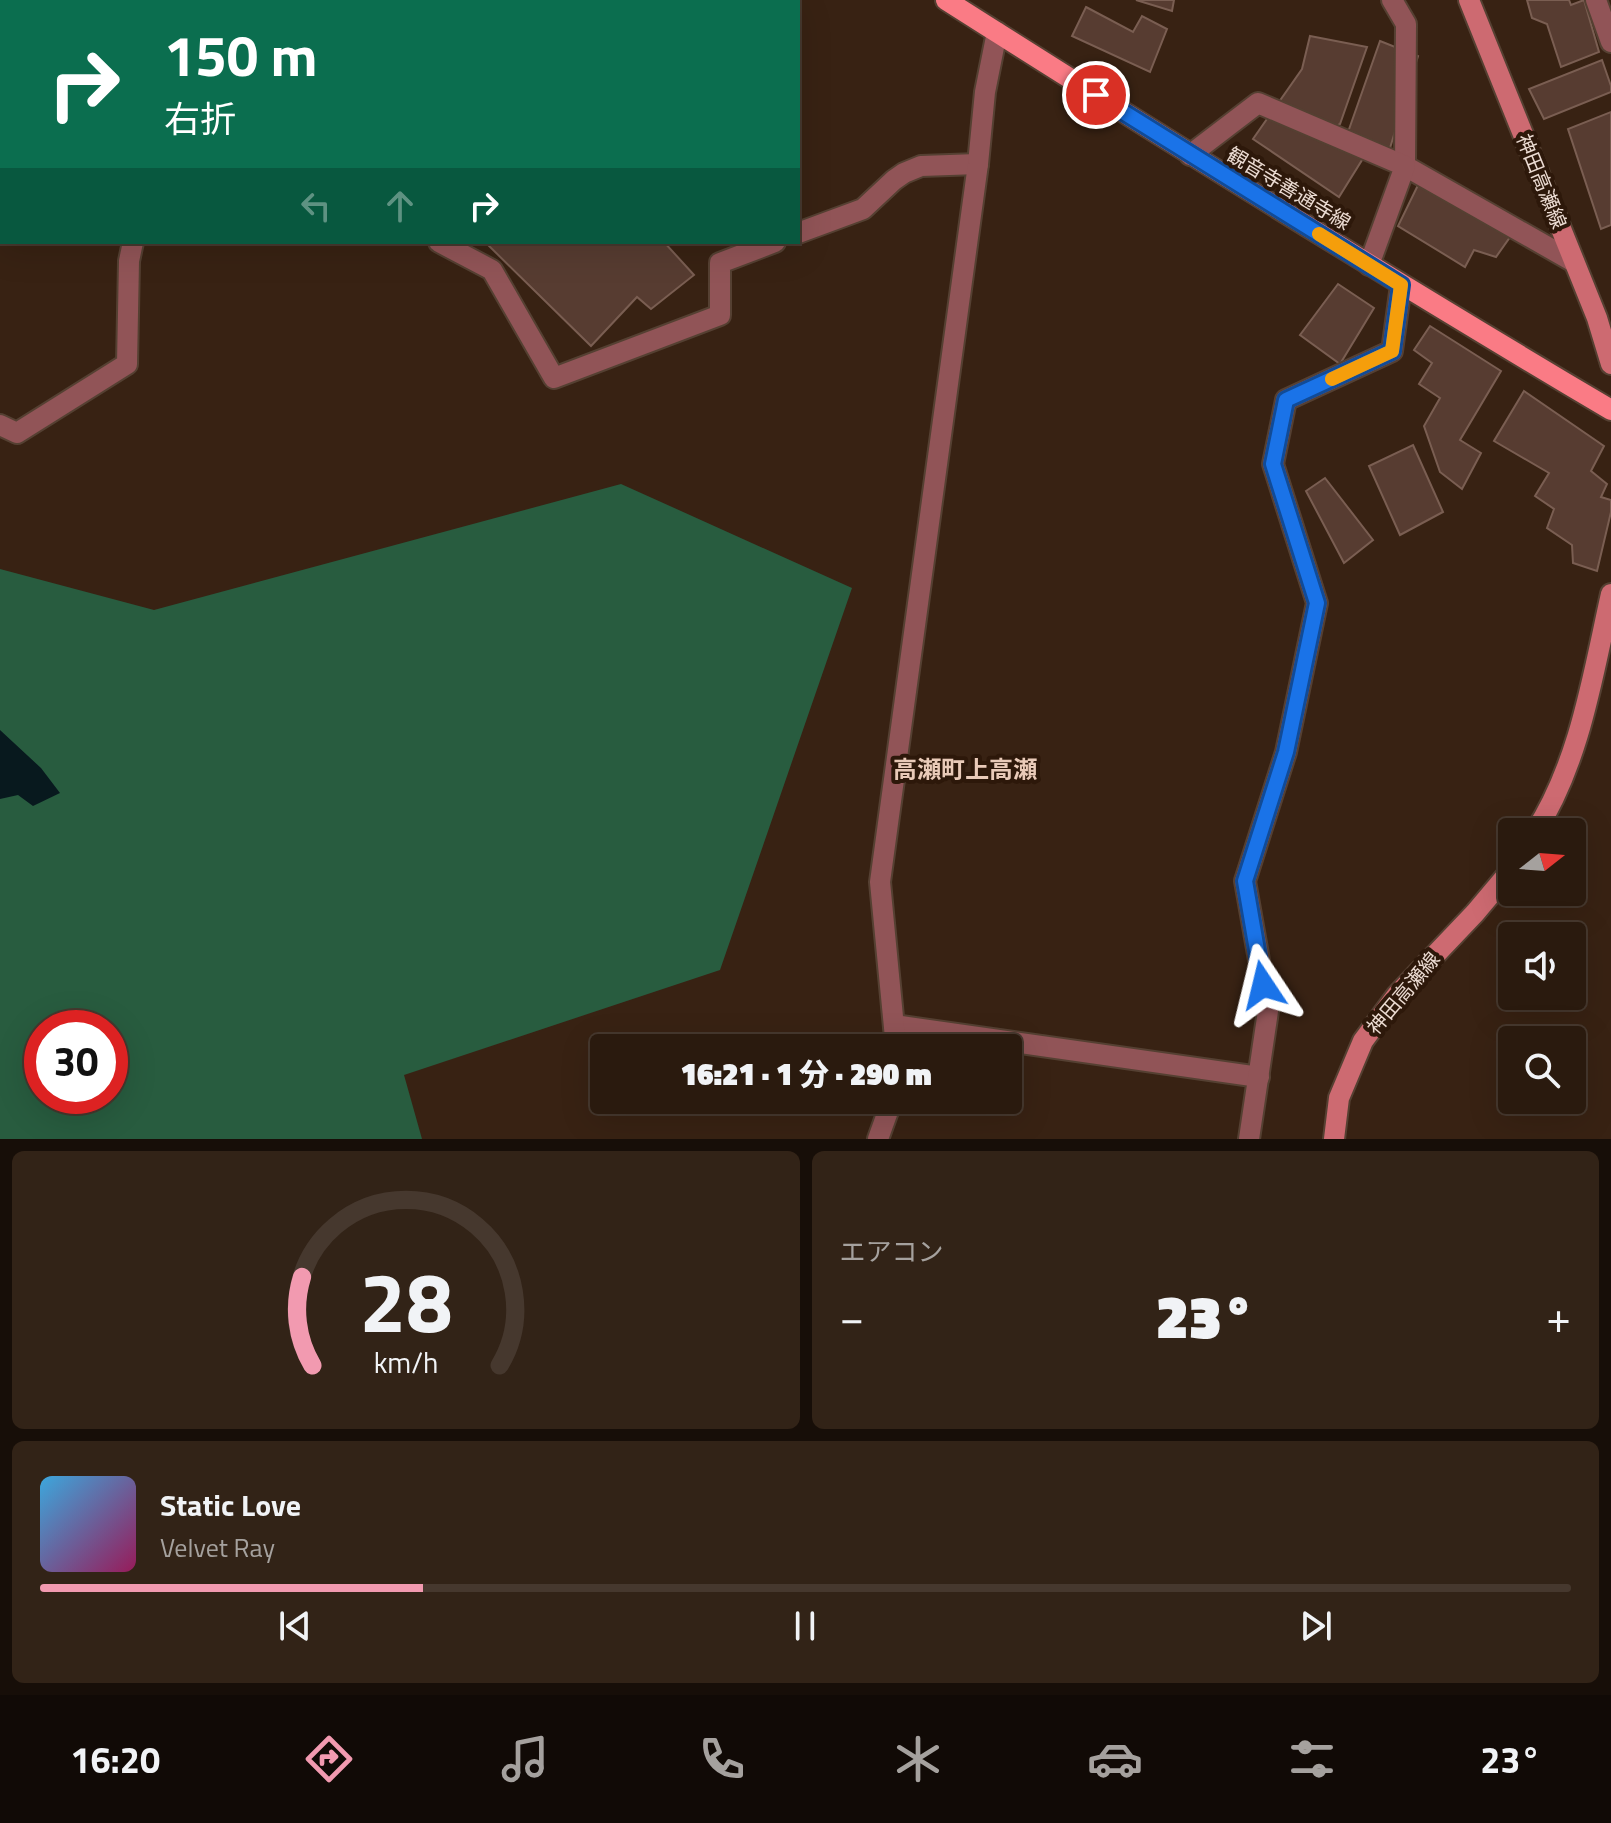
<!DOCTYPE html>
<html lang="ja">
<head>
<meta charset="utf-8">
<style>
  :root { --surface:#2a1a0e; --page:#322317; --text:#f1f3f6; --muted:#a5a19e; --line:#46382e; --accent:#f29ab0 }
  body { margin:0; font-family:"Titillium Web","Noto Sans JP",sans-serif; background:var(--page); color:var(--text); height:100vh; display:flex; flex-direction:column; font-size:30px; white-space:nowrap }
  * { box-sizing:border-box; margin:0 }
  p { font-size:26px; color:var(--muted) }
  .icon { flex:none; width:44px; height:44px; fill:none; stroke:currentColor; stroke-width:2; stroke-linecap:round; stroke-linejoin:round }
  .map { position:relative; height:1139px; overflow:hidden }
  .sheet { display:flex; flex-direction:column; gap:12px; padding:12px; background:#170e08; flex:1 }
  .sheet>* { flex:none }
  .banner { position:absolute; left:0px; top:0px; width:800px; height:244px; box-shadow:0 8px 32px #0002,0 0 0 2px var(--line); background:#0b6e4f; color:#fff; overflow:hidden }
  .needle { width:52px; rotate:73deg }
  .buttons { position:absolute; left:1498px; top:818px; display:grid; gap:16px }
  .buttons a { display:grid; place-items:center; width:88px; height:88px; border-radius:8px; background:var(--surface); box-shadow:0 8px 32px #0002,0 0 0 2px var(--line); font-size:40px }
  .speed { position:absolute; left:24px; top:1010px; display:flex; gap:16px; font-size:40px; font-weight:700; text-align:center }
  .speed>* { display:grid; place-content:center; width:104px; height:104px; border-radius:50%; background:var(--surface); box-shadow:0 8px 32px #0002,0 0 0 2px var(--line); line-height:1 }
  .speed .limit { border:12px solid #d22; background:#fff; color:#111 }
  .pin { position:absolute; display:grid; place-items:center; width:68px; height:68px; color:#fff; margin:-34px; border:4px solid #fff; border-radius:50%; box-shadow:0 2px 8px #0007 }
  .me { position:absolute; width:88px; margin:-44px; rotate:350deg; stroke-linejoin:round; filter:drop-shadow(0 0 6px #0008) }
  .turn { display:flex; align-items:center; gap:28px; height:168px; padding:0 32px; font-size:36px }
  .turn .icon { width:104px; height:104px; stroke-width:2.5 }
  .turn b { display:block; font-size:56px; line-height:68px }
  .lanes { display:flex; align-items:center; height:76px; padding:0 32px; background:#0003; justify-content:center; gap:40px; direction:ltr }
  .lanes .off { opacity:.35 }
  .big { font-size:60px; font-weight:800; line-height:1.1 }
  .sheet .widget { flex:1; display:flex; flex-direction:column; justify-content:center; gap:12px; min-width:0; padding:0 28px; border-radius:12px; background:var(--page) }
  .sheet .dial { align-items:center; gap:0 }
  .dial svg { height:208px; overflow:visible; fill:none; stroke:var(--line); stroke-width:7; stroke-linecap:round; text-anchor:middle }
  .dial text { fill:var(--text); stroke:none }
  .song { display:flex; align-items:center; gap:24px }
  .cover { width:96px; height:96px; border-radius:12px; background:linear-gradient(135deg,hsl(200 70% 55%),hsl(330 70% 35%)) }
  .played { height:8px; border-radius:4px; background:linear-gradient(90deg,var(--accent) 25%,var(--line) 25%) }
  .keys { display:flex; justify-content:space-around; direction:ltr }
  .heat { display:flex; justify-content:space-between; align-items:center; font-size:44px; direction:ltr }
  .sheet .tiles { flex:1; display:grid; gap:12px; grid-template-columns:1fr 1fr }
  .widget:last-child { grid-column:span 2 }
  .trip { position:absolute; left:590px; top:1034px; width:432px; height:80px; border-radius:8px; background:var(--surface); box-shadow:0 8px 32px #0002,0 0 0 2px var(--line); font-weight:800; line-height:80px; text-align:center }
  .tab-bar { display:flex; height:128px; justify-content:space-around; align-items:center; background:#110a06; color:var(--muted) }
  .tab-bar .icon { width:56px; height:56px }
  .tab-bar .on { color:var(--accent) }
  .tab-bar b { font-size:36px; color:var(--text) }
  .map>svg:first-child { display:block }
  .green { fill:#285c3f; fill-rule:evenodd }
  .water { fill:#08191e }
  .building { fill:#573c31; stroke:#7a5e52; stroke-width:2 }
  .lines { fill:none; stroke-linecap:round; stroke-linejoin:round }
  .minor-casing { stroke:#554032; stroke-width:24 }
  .secondary-casing { stroke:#554032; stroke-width:24 }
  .primary-casing { stroke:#554032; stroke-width:24 }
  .minor { stroke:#915457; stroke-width:20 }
  .secondary { stroke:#cd6a71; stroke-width:20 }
  .primary { stroke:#fa7b85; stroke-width:20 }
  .route-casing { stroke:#114b97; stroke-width:20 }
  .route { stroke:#1a73e8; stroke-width:14 }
  .slow { stroke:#f59e0b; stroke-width:14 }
  .labels { text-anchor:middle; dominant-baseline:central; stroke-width:8; stroke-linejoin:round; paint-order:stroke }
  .street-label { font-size:20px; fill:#ecdcd3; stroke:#2d180a }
  .quarter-label { font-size:24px; font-weight:bold; fill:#e9cab8; stroke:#2d180a }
</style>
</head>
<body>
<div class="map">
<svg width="1611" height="1139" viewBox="0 0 1611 1139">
  <rect width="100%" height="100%" fill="#382213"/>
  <!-- green -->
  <path class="green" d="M621,484L852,588L720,970L404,1075L422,1139H0V569L154,610ZM42,1028H110V1096H42Z"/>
  <!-- water -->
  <path class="water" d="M0,730L41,768L60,793L33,806L18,795L0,799Z"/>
  <!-- building -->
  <g class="building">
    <path d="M1136,0H1174L1172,11Z"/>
    <path d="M1527,0H1569L1571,5L1584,0L1599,52L1561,67L1547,24L1532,18Z"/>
    <path d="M1086,7L1133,32L1142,16L1167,29L1150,72L1072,36Z"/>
    <path d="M1310,36L1367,47L1340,124L1328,130L1367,152L1339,197L1253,139L1302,69Z"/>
    <path d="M1380,41L1418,56L1390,148L1347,135Z"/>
    <path d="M1602,60L1611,86V92L1544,119L1529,89Z"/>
    <path d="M1611,112V225L1601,229L1568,129Z"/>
    <path d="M1421,179L1515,230L1496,257L1474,250L1465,267L1398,226Z"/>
    <path d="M485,242H664L694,275L651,309L637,297L591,346Z"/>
    <path d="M1338,284L1374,308L1340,364L1300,335Z"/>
    <path d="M1430,326L1501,371L1460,440L1481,453L1462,489L1440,472L1424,426L1440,398L1419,384L1432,363L1414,350Z"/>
    <path d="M1524,391L1604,446L1591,471L1607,484L1601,497L1611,500V512L1597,571L1573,563L1572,545L1547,528L1554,509L1535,496L1549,473L1494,441Z"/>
    <path d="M1413,445L1443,512L1400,535L1369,466Z"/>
    <path d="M1325,478L1373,540L1344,563L1306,491Z"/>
  </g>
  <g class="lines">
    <defs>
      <g id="minor">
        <path d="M1392,0L1406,24L1405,166L1574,262"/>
        <path d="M1596,0L1611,42"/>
        <path d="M195,2L196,0"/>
        <path d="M550,2L552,0"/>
        <path d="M1190,155L1258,103L1405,166L1369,265"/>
        <path d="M798,233L863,209L894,180L904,173L921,166L978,164"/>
        <path d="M439,242L492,270L554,378L720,315V263L775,242"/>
        <path d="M0,425L17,433L127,364L129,261L133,242"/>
        <path d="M894,1025L1259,1077"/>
        <path d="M896,1048L880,882L978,164L985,92L997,32"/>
        <path d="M878,1139L892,1100"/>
        <path d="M1249,1139L1268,1011L1245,881L1286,752L1317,603L1273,464L1286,400L1392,351L1401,285"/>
      </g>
      <g id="secondary">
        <path d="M1469,0L1597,318L1611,364"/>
        <path d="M1535,832C1580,762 1593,674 1611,594"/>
        <path d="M1334,1139L1339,1098L1363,1041L1397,995L1475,913L1512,869"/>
      </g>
      <path id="primary" d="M946,0C1166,140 1387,277 1611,410"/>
    </defs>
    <!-- minor casing -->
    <use href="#minor" class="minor-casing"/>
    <!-- secondary casing -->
    <use href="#secondary" class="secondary-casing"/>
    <!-- primary casing -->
    <use href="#primary" class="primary-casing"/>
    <!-- minor -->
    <use href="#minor" class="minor"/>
    <!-- secondary -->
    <use href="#secondary" class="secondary"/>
    <!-- primary -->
    <use href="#primary" class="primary"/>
  </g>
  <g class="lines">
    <defs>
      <path id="route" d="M1096,95L1401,285L1392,351L1286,400L1273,464L1317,603L1286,752L1245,881L1263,985"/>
    </defs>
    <!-- route casing -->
    <use href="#route" class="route-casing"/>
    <!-- route -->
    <use href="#route" class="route"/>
    <!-- slow -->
    <path class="slow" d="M1319,234L1401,285L1392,351L1332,379"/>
  </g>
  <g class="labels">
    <!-- street labels -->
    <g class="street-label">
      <text transform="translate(1542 181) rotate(68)">神田高瀬線</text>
      <text transform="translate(1289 188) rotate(31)">観音寺善通寺線</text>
      <text transform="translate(1403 993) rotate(-50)">神田高瀬線</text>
    </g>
    <!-- quarter labels -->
    <g class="quarter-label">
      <text x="965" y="769">高瀬町上高瀬</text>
    </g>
  </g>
</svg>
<div class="buttons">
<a><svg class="needle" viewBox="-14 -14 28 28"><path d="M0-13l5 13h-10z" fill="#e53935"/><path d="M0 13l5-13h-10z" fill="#a5a19e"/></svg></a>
<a><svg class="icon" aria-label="sound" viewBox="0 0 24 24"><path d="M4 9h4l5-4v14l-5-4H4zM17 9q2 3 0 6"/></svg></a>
<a><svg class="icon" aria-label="search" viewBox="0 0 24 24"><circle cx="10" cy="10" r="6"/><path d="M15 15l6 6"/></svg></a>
</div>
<div class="speed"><div class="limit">30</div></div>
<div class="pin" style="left:1096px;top:95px;background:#d93025"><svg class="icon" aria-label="arrive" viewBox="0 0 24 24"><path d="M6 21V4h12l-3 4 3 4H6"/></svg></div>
<svg class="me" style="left:1263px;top:985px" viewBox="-20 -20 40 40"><path d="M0-17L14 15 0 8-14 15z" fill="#1a73e8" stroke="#fff" stroke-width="4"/></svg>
<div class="trip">16:21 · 1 分 · 290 m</div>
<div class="banner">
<div class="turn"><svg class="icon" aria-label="right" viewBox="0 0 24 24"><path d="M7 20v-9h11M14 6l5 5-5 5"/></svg><div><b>150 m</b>右折</div></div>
<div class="lanes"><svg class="icon off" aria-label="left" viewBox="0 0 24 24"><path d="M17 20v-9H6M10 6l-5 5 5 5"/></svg><svg class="icon off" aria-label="ahead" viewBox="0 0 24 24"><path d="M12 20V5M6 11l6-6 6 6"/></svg><svg class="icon" aria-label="right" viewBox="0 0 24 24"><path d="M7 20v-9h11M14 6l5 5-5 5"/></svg></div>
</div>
</div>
<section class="sheet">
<div class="tiles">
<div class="widget dial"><svg viewBox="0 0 100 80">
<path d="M14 69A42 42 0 1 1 86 69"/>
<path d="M14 69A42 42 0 0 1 10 35" stroke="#f29ab0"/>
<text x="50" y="56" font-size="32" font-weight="700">28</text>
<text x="50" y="72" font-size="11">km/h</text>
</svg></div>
<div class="widget"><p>エアコン</p>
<div class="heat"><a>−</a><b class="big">23°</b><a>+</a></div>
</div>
<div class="widget">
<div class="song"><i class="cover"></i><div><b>Static Love</b><p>Velvet Ray</p></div></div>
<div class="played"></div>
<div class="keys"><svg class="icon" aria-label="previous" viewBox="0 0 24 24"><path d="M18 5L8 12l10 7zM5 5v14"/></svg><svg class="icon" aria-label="pause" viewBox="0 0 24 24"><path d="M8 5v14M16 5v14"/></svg><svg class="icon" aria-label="next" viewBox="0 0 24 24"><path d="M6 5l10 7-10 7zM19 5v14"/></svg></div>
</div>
</div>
</section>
<nav class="tab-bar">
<b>16:20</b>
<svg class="icon on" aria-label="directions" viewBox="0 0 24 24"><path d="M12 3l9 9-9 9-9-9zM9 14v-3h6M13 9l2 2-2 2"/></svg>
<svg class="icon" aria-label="music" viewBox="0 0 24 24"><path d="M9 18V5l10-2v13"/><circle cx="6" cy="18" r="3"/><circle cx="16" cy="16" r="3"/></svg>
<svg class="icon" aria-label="phone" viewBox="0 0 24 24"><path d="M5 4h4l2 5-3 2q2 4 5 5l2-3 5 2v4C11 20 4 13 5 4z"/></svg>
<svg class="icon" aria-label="climate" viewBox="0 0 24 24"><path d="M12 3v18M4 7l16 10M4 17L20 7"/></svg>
<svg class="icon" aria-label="car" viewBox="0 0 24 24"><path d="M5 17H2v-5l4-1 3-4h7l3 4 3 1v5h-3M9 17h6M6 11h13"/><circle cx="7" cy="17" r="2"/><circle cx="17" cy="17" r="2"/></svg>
<svg class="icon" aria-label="filters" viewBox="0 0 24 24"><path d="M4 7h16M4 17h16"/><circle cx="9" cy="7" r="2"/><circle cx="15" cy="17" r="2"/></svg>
<b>23°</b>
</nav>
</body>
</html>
